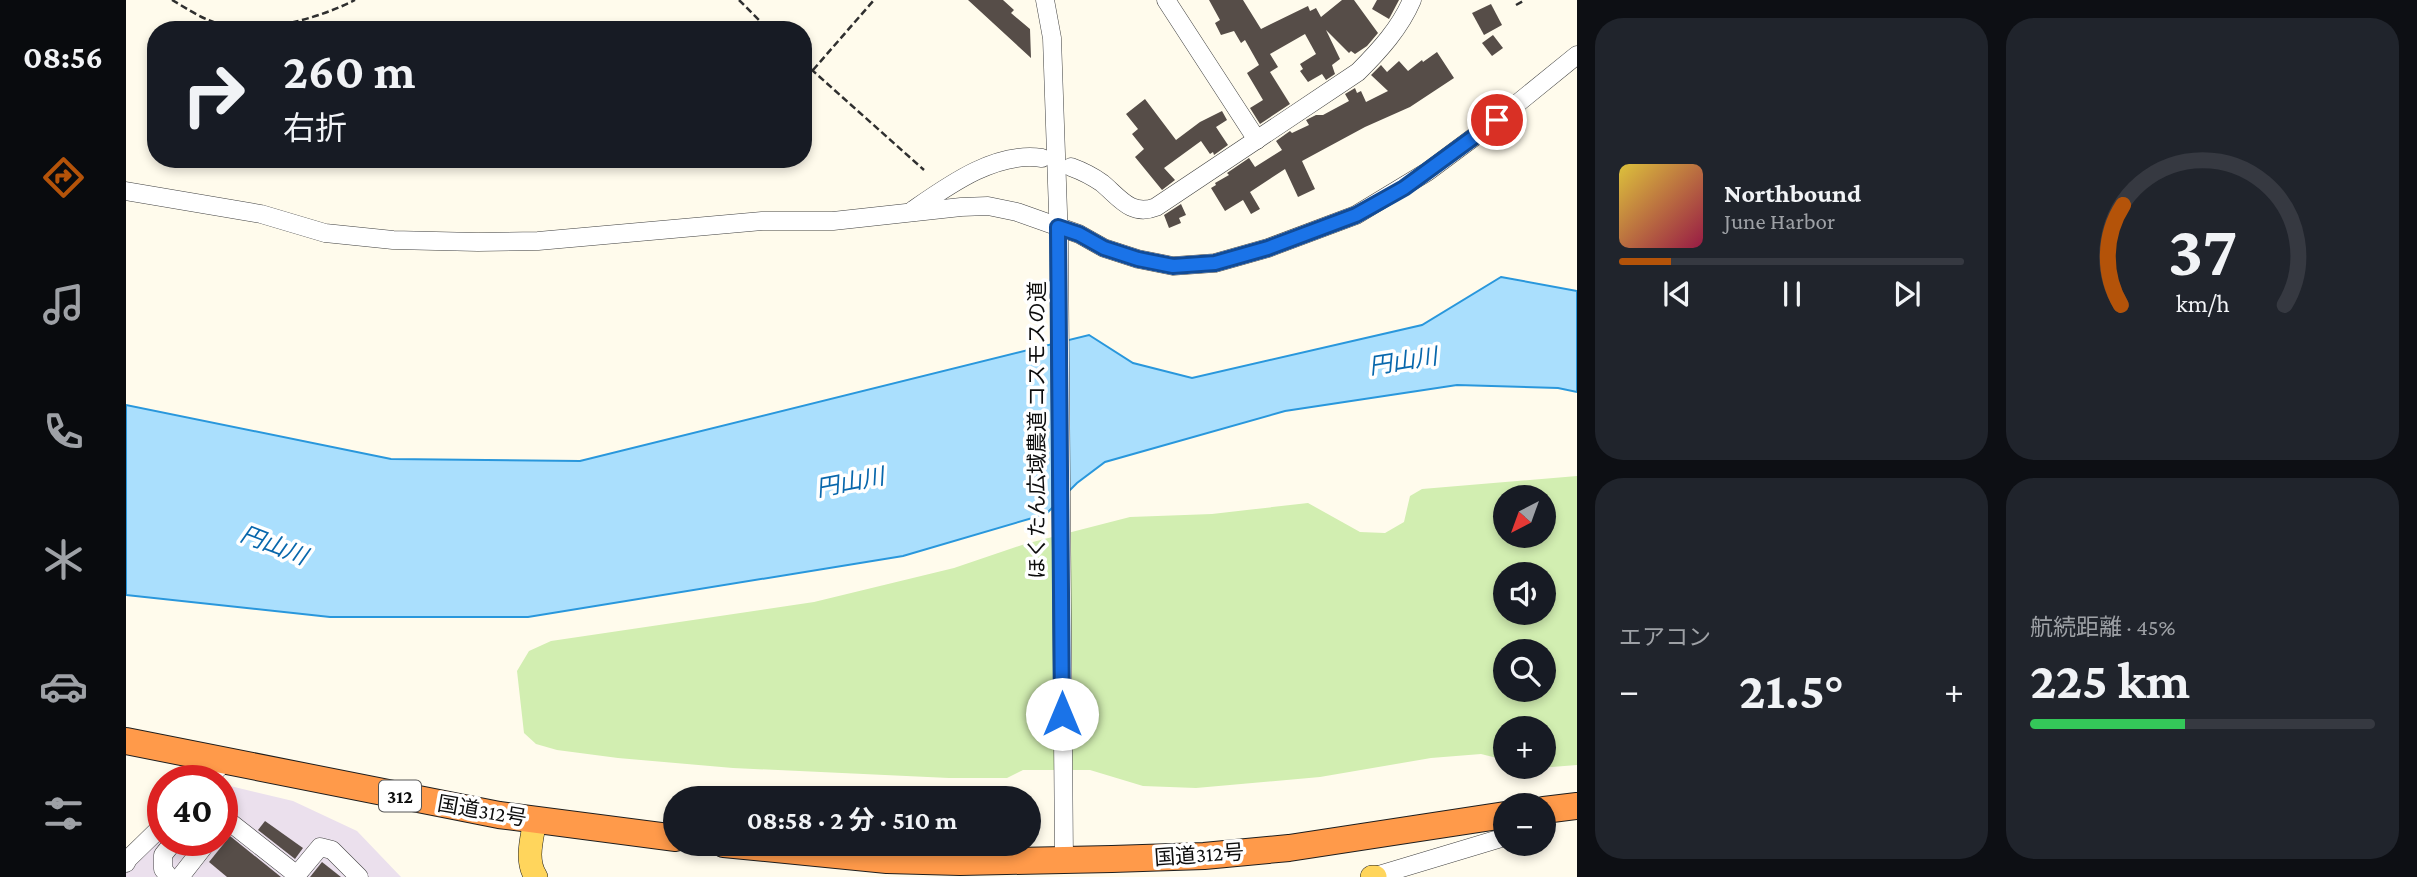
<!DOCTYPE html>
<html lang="ja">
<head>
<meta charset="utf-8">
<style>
  :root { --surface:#171b24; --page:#20242c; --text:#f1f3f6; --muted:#9ea1a6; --line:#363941; --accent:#b45309 }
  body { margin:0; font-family:"Crimson Pro","Noto Sans JP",serif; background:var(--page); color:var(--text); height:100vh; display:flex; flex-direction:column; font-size:26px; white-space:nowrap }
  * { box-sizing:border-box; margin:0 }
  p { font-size:23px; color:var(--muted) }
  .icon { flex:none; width:38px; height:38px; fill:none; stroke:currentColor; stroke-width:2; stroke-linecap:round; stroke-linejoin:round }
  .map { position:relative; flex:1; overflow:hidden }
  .sheet { display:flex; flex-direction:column; gap:18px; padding:18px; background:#0d0f14; width:840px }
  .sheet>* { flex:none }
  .guide { position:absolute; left:21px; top:21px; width:665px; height:147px; border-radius:28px; box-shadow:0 4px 10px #0003; background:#171b24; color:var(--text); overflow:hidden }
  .needle { width:46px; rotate:221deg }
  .fabs { position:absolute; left:1367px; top:485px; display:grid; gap:14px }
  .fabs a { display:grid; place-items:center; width:63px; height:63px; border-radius:50%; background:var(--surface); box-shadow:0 4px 10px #0003; font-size:35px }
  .speed { position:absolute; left:21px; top:765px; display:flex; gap:14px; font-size:35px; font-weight:700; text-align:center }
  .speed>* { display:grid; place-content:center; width:91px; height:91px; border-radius:50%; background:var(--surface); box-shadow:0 4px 10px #0003; line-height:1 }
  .speed .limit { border:10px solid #d22; background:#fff; color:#111 }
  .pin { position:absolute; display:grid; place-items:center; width:60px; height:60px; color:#fff; margin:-30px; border:4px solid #fff; border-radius:50%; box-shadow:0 2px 7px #0007 }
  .me { position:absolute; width:77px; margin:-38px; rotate:0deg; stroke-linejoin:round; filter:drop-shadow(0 0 5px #0008) }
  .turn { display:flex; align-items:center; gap:24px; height:147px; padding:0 21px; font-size:32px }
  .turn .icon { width:91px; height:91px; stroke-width:2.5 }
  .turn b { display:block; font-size:49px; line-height:60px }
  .big { font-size:52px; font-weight:700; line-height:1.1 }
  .sheet .tile { flex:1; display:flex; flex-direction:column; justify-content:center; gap:10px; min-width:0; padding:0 24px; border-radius:28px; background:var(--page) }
  .sheet .dial { align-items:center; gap:0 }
  .dial svg { height:182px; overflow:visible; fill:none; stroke:var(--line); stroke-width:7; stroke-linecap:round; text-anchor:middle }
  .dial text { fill:var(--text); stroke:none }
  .song { display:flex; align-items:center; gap:21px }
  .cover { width:84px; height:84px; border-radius:10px; background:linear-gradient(135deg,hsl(50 70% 55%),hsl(340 70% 35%)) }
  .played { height:7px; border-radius:4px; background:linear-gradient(90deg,var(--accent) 15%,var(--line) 15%) }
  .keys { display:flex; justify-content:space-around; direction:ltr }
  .heat { display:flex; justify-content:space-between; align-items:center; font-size:38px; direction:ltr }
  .charge { height:10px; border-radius:5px; background:linear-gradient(90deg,#34c759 45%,var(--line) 0) }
  .sheet .tiles { flex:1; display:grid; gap:18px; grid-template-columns:repeat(2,1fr) }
  .trip { position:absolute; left:537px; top:786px; width:378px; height:70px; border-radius:35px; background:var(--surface); box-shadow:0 4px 10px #0003; font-weight:700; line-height:70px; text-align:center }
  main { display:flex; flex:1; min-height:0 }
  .menu { display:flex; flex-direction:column; width:126px; justify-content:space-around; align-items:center; background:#090b0e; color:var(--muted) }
  .menu .icon { width:49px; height:49px }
  .menu .current { color:var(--accent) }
  .menu b { font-size:32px; color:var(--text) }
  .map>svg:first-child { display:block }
  .industrial { fill:#ebe0ed }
  .green { fill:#d2eeb1; fill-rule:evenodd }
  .water { fill:#aadffd; stroke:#2997dc; stroke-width:2 }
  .building { fill:#564d48 }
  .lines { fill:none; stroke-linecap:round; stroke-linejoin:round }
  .minor-casing { stroke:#404040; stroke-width:19 }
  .major-casing { stroke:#1e1e1e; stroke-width:24 }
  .highway-casing { stroke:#1e1e1e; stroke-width:28 }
  .path { stroke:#2f2f2f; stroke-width:2.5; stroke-dasharray:7 3.5; stroke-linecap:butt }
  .minor { stroke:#fff; stroke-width:18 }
  .major { stroke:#ffd55c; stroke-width:23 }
  .highway { stroke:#ff9a4a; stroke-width:26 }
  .route-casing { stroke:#114b97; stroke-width:18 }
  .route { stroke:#1a73e8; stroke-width:12 }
  .labels { text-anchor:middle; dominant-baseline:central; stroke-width:7; stroke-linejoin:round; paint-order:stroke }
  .shield { fill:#fff; stroke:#565656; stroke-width:2 }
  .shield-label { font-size:19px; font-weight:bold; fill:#0d0d0d }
  .street-label { font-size:21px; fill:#0d0d0d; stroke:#fff }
  .water-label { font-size:23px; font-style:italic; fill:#0867ac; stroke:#fff }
</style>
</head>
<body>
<main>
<nav class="menu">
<b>08:56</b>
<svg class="icon current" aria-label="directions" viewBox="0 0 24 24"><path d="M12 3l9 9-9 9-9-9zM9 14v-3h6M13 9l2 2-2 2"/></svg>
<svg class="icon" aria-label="music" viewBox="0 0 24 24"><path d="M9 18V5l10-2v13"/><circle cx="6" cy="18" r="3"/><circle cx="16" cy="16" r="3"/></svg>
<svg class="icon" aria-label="phone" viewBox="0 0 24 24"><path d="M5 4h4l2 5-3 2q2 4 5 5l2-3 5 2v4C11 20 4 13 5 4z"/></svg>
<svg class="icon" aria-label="climate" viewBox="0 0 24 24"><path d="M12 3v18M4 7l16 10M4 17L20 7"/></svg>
<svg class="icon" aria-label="car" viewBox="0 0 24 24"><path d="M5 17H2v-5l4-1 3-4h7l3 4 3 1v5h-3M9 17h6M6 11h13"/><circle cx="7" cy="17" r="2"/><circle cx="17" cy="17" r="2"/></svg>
<svg class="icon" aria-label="filters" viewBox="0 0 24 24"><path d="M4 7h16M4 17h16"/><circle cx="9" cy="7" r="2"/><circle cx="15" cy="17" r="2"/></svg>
</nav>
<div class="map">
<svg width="1451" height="877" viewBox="0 0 1451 877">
  <rect width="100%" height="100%" fill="#fffbec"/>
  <!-- industrial -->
  <path class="industrial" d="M96,784L167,801L231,831L275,877H0V854L25,824L37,815V840H96Z"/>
  <!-- green -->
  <path class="green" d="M1451,476V765L1413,768L1409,767L1418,766V728H1379V760L1355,754L1305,758L1194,777L1070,788L1017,786L964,770H897L881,778H823L607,768L492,758L431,750L410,744L398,733L391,671L403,651L425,641L688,602L828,568L899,544L1004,517L1086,514L1182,503L1234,532L1259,533L1278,522L1284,496L1296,489ZM1379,497H1418V536H1379ZM1379,574H1418V612H1379ZM1379,651H1418V690H1379Z"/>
  <!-- water -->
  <path class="water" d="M1375,277L1451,291V392L1432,388L1331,385L1159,411L979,462L951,483L920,514L777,556L402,617H204L0,595V405L265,459L454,461L963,335L1007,363L1066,378L1296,325Z"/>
  <!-- building -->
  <g class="building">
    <path d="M842,0H877L888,10L885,13L904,29L905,58Z"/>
    <path d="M1083,0H1117L1135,29L1182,6L1184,11L1190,8L1195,17L1216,0H1228L1252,33L1241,46L1229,54L1225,51L1223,53L1200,30L1214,59L1206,65L1209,74L1200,80L1196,74L1182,82L1174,71L1177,69L1174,64L1190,54L1179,34L1144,54L1152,67L1144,72L1164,104L1134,124L1124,108L1137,100L1121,73L1133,65L1132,63L1119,40L1115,43L1108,31L1095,35L1089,23L1094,20Z"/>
    <path d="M1251,0H1273L1263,19L1246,9Z"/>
    <path d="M1365,4L1376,25L1358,35L1346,13Z"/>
    <path d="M1367,35L1377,48L1366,56L1356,43Z"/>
    <path d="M1311,52L1328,78L1284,107L1239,127L1176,161L1189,189L1172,197L1159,169L1124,192L1134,209L1125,214L1117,200L1099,211L1085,188L1090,185L1089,183L1103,175L1101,173L1123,158L1129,167L1156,150L1150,141L1164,131L1166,133L1183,125L1180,120L1190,115H1197L1223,101L1219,94L1229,88L1231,93L1235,91L1240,102L1262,91L1245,75L1255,65L1261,72L1273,61L1282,71L1296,60L1297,62Z"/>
    <path d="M1019,99L1050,140L1074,122L1096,111L1101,120L1090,127L1102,145L1088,155L1087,152L1084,154L1075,141L1038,168L1049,180L1036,190L1009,157L1018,149L1006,134L1012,129L1000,114Z"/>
    <path d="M1055,204L1060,215L1053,218L1055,223L1043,228L1038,215Z"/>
    <path d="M139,821L177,848L169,859L132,830Z"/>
    <path d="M104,836L155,877H101L83,862Z"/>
    <path d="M196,862L215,877H184Z"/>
  </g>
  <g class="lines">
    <defs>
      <g id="minor">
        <path d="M919,0L926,38L933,241L938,860"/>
        <path d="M1040,0L1131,140"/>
        <path d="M945,167C956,171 966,176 976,183C993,197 1005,217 1030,207L1232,72C1254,50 1274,28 1286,0"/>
        <path d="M0,191L135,214L199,233L267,240L352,242L412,241L636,221H707L835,207L862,206L891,212L953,234L978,248L1012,259L1047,266L1089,263L1142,248L1230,215L1301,172L1371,120L1451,55"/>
        <path d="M787,210C823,185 870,151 916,158"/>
        <path d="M81,780L100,760"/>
        <path d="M96,823H105L171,875"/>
        <path d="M0,863L2,859L37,825"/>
        <path d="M1249,876L1379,837"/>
        <path d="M43,877L37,869V855L49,840"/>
        <path d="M54,877L83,840"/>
        <path d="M169,877L194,847L206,850L233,877"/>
      </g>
      <g id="major">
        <path d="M409,820C406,839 399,860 410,877"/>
        <path d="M1246,877H1249"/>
      </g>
      <g id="highway">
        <path d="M0,741L373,815L550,838"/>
        <path d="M1418,810L1451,806"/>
        <path d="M598,844L761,860L834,862L986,859L1078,856L1163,848L1379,815"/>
      </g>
    </defs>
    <!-- minor casing -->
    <use href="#minor" class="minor-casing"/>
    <!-- major casing -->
    <use href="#major" class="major-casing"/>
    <!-- highway casing -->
    <use href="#highway" class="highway-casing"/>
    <!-- path -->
    <g class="path">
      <path d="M46,0C60,8 79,21 95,24C139,33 189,20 229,0"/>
      <path d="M613,0L643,30"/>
      <path d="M1390,5L1399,0"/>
      <path d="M677,62L798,170"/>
      <path d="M687,70L748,0"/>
    </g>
    <!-- minor -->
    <use href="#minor" class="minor"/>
    <!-- major -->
    <use href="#major" class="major"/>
    <!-- highway -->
    <use href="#highway" class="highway"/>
  </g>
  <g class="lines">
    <defs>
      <path id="route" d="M936,714L932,227L953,234L978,248L1012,259L1047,266L1089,263L1142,248L1230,215L1278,188L1371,120"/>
    </defs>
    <!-- route casing -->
    <use href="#route" class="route-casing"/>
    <!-- route -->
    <use href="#route" class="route"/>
  </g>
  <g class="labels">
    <!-- shield labels -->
    <rect class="shield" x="253" y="780.5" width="42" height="31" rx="5"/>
    <g class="shield-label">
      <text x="274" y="796">312</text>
    </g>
    <!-- street labels -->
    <g class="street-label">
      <text transform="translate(911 430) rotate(-90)">ほくたん広域農道 コスモスの道</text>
      <text transform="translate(356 811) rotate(10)">国道312号</text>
      <text transform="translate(1073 855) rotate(-4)">国道312号</text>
    </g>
    <!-- water labels -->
    <g class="water-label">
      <text transform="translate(1277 361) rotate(-9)">円山川</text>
      <text transform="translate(724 482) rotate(-11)">円山川</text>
      <text transform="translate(148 545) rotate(21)">円山川</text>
    </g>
  </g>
</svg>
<div class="fabs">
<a><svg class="needle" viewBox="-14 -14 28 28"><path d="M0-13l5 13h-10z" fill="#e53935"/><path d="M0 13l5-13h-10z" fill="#9ea1a6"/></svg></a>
<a><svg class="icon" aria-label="sound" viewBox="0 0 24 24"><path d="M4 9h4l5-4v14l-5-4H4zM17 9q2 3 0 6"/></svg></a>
<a><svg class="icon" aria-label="search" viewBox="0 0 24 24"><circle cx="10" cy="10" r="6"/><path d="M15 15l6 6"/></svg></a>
<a>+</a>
<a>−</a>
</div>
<div class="speed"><div class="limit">40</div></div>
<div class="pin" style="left:1371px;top:120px;background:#d93025"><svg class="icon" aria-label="arrive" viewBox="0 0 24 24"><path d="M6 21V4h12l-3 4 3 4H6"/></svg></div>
<svg class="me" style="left:936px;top:714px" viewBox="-20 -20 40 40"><circle r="19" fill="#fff"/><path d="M0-13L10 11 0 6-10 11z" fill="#1a73e8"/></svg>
<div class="trip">08:58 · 2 分 · 510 m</div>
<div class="guide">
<div class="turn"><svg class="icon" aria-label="right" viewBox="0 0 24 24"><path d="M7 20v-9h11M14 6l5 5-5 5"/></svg><div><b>260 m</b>右折</div></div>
</div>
</div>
<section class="sheet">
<div class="tiles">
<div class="tile">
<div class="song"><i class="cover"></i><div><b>Northbound</b><p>June Harbor</p></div></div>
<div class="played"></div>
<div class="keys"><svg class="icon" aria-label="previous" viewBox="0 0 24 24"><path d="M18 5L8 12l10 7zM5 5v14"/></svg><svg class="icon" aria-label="pause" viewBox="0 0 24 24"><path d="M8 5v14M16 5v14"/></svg><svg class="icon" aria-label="next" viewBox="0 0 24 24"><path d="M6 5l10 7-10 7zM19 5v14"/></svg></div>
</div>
<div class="tile dial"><svg viewBox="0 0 100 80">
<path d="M14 69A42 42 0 1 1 86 69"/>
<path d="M14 69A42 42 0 0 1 15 25" stroke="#b45309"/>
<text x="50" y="56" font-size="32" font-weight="700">37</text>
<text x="50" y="72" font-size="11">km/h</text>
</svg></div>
<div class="tile"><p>エアコン</p>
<div class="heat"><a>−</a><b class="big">21.5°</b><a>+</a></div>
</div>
<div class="tile"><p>航続距離 · 45%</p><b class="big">225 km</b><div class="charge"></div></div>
</div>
</section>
</main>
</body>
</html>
